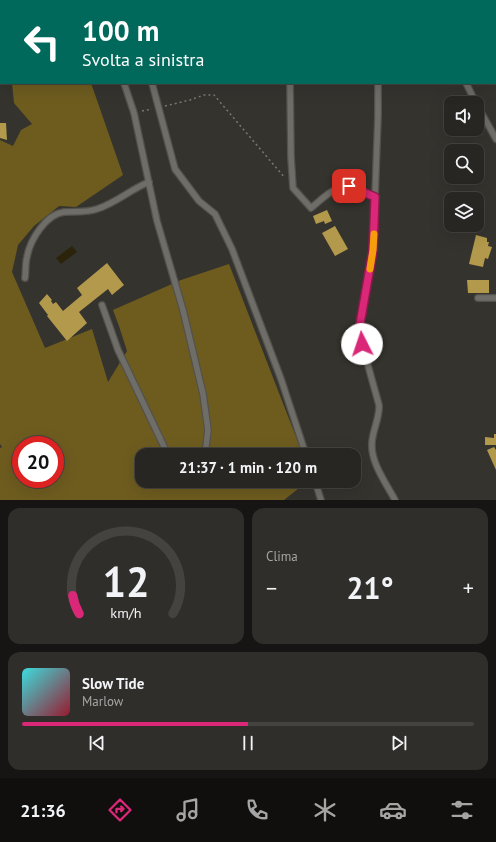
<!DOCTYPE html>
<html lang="it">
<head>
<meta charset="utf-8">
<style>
  :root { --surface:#282622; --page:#302e2a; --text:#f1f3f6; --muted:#a5a5a5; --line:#444340; --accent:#db2777 }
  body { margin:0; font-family:"PT Sans",sans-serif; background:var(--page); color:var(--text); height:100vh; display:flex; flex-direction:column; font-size:15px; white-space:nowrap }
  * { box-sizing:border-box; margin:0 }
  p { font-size:13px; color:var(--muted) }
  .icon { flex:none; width:22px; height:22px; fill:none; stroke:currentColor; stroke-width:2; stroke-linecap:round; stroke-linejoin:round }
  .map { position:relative; height:500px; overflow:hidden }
  .drawer { display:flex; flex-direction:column; gap:8px; padding:8px; background:#161513; flex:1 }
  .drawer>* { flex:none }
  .guide { position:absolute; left:0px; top:0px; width:496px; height:84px; box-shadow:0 4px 16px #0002,0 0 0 1px var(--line); background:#00695c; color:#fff; overflow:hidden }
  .controls { position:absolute; left:444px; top:96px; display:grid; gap:8px }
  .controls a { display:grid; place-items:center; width:40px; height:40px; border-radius:8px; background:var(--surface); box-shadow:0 4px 16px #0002,0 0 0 1px var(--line); font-size:20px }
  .speed { position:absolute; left:12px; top:436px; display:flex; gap:8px; font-size:20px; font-weight:700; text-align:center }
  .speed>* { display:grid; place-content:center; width:52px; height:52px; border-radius:50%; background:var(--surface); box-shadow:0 4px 16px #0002,0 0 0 1px var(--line); line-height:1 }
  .speed .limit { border:6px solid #d22; background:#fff; color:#111 }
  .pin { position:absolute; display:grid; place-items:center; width:34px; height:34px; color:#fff; margin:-17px; border-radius:8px; box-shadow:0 2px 6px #0006 }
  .me { position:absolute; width:44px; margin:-22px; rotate:356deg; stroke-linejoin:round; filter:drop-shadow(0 0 3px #0008) }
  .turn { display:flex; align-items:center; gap:14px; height:84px; padding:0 16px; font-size:18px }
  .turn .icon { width:52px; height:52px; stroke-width:2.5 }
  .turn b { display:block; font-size:28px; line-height:34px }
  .big { font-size:30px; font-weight:600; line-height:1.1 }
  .drawer .tile { flex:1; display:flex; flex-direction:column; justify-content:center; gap:6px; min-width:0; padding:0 14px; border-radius:12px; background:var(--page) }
  .drawer .dial { align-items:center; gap:0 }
  .dial svg { height:104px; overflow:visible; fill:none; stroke:var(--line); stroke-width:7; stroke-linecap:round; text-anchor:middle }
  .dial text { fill:var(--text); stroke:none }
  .song { display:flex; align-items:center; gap:12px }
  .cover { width:48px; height:48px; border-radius:6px; background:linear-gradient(135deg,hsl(180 70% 55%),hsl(350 70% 35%)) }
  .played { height:4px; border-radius:2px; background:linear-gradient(90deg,var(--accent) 50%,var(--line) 50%) }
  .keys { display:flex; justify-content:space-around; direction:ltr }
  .heat { display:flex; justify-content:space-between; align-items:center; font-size:22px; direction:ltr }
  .drawer .tiles { flex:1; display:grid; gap:8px; grid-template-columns:1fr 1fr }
  .tile:last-child { grid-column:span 2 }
  .trip { position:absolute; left:135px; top:448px; width:226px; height:40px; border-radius:12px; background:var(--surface); box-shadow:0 4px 16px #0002,0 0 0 1px var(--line); font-weight:600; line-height:40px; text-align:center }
  .tabs { display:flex; height:64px; justify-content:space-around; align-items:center; background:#100f0e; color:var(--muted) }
  .tabs .icon { width:28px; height:28px }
  .tabs .current { color:var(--accent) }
  .tabs b { font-size:18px; color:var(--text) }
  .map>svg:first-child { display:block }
  .forest { fill:#6e5c1f; fill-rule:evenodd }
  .water { fill:#2b230a }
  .building { fill:#b2994b }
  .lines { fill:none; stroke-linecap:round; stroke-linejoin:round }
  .service-casing { stroke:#53514d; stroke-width:8 }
  .path { stroke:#7a7874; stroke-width:1.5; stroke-dasharray:2 3; stroke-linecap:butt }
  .service { stroke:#6f6d67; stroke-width:5.5 }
  .route-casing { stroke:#8e194d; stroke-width:10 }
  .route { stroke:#db2777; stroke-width:7 }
  .slow { stroke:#f59e0b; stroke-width:7 }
</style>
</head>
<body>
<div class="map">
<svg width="496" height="500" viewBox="0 0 496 500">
  <rect width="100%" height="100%" fill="#35332e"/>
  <!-- forest -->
  <g class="forest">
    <path d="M0,0H17L1,1V69Z"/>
    <path d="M12,83H91L123,175L76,207L59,206L34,226L18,245L12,272L45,348L92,329L108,382L127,351L119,326L113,310L181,280L229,264L303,455H142V481H308L284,500H0V448L2,447L0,444V140L13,146L21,130L32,124L14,103ZM21,445H55V479H21Z"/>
  </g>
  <!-- water -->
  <path class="water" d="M72,246L77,252L61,264L56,258Z"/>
  <!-- building -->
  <g class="building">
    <path d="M0,123H6L7,140L0,138Z"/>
    <path d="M327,210L332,221L325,224L324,221L316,224L313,216Z"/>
    <path d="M335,226L348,249L335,256L322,233Z"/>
    <path d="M476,235L487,238V242H489L488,246L492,247L488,259L485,258L483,267L469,264Z"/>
    <path d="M107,263L124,285L112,295L108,289L79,312L87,323L67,341L47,316L48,315L39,303L47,294L52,300L51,301L53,304L56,302L63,311L82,295L77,288Z"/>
    <path d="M467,280H489V293H468Z"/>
    <path d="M494,434H496V445H485V437L494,438Z"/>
    <path d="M494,447L496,450V470L487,450Z"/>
  </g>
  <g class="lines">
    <defs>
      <g id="service">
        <path d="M103,0V1"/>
        <path d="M260,0L261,1"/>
        <path d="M360,0L361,1"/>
        <path d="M414,0L415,1"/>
        <path d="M124,83L134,113L157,221L183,310L203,394L208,430L205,455"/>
        <path d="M152,83L175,169L199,201L215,214L232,249L281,379L306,455"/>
        <path d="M290,83L291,157L293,188L311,208C321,200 334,186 349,186C355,186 368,194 375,197"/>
        <path d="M378,83V116L373,250L360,324L362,344L379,405C380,417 373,429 372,442C370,462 386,483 395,500"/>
        <path d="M466,83L476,103"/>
        <path d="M477,105L496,139"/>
        <path d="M25,278C26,271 25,264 27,257C30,240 46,214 64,212C75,211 86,213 97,209C116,203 131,189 149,182"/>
        <path d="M478,298H496"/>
        <path d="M102,305L118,350L168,455"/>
        <path d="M315,481L321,500"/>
      </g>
    </defs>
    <!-- service casing -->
    <use href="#service" class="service-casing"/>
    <!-- path -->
    <g class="path">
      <path d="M165,106L190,100L204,95H214L285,178"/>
      <path d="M142,111L152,109"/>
    </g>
    <!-- service -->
    <use href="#service" class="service"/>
  </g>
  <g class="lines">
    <defs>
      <path id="route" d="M349,186L375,197L373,250L360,324L362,344"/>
    </defs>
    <!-- route casing -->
    <use href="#route" class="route-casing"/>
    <!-- route -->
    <use href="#route" class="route"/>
    <!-- slow -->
    <path class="slow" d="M370,269L373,250L374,234"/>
  </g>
</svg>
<div class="controls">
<a><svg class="icon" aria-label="sound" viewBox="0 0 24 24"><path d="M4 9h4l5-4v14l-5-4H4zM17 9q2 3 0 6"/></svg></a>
<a><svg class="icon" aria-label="search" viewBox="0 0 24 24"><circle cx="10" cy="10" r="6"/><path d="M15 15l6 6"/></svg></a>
<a><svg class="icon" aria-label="layers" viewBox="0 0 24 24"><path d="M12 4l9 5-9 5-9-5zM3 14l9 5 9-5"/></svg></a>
</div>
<div class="speed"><div class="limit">20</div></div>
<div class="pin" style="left:349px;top:186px;background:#d93025"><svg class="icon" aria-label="arrive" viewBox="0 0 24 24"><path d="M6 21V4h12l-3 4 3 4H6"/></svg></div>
<svg class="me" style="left:362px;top:344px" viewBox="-20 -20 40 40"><circle r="19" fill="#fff"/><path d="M0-13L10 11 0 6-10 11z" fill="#db2777"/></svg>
<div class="trip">21:37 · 1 min · 120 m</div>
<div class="guide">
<div class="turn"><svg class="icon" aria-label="left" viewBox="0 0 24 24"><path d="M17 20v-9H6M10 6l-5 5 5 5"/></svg><div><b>100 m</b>Svolta a sinistra</div></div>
</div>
</div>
<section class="drawer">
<div class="tiles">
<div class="tile dial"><svg viewBox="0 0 100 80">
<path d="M14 69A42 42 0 1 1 86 69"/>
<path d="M14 69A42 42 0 0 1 9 55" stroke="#db2777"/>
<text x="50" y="56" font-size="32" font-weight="700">12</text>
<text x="50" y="72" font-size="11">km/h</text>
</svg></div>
<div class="tile"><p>Clima</p>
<div class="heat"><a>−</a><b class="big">21°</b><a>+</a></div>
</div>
<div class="tile">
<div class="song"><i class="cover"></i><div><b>Slow Tide</b><p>Marlow</p></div></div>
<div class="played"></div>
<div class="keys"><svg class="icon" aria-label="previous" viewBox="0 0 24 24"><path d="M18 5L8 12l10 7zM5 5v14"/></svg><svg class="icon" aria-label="pause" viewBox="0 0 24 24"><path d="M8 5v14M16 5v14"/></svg><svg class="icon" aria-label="next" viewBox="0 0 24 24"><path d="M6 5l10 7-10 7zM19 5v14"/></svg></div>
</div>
</div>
</section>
<nav class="tabs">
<b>21:36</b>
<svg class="icon current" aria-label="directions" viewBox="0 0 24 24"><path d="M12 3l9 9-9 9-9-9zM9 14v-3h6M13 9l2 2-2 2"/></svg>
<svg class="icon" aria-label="music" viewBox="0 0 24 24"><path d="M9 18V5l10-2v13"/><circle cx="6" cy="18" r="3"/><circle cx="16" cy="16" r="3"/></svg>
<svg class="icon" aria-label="phone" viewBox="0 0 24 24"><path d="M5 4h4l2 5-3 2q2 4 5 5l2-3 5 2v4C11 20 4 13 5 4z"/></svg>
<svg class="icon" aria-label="climate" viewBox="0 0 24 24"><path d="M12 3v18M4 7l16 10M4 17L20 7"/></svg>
<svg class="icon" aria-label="car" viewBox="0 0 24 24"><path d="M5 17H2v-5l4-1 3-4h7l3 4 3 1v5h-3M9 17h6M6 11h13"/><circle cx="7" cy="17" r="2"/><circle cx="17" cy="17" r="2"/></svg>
<svg class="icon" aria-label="filters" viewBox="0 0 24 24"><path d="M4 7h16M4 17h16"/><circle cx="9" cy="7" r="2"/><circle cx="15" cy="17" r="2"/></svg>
</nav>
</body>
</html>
